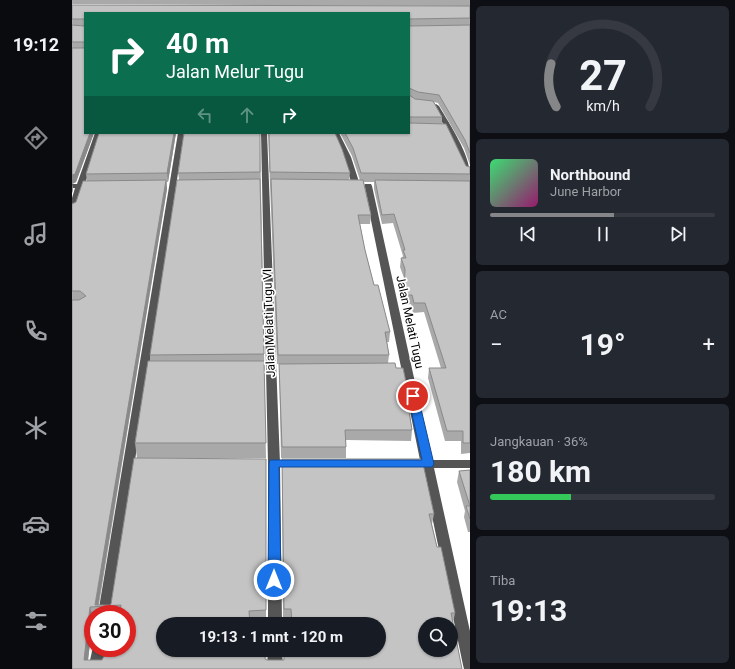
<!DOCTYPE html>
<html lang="id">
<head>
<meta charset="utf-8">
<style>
  :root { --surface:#171b24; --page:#242831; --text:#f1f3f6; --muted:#9ea1a6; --line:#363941; --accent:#858687 }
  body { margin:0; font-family:Roboto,sans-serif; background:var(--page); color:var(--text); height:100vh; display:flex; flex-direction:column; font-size:15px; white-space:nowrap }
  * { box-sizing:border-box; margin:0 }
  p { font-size:13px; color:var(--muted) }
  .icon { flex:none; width:22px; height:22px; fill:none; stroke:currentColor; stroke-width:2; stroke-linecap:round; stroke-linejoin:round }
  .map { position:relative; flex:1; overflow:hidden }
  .sheet { display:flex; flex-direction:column; gap:6px; padding:6px; background:#0d0f14; width:265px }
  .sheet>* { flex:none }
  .banner { position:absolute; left:12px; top:12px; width:326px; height:122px; border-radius:0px; box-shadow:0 1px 3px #0004; background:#0b6e4f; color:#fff; overflow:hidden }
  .tools { position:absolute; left:346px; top:617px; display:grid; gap:8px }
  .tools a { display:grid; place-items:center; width:40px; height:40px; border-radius:50%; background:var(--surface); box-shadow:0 1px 3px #0004; font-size:20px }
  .speed { position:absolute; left:12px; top:605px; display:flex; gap:8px; font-size:20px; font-weight:700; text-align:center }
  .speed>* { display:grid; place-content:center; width:52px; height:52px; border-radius:50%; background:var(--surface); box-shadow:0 1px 3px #0004; line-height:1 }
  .speed .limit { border:6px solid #d22; background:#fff; color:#111 }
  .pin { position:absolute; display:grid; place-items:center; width:34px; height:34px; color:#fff; margin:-17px; border:2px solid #fff; border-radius:50%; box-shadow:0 1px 4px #0007 }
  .me { position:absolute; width:44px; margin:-22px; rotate:0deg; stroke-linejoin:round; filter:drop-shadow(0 0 3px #0008) }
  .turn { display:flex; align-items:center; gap:14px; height:84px; padding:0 16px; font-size:18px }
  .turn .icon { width:52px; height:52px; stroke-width:2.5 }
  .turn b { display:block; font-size:28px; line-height:34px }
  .lanes { display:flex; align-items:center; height:38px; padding:0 16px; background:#0003; justify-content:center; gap:20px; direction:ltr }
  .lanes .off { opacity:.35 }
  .big { font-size:30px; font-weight:700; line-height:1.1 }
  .sheet .tile { flex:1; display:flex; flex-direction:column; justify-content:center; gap:6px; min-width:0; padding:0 14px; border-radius:6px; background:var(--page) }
  .sheet .dial { align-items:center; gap:0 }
  .dial svg { height:104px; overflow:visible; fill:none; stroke:var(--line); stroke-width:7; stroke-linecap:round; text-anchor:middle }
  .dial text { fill:var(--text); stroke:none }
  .song { display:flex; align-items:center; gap:12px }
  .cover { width:48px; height:48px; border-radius:6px; background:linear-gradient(135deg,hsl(140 70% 55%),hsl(320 70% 35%)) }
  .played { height:4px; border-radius:2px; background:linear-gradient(90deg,var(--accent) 55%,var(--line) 55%) }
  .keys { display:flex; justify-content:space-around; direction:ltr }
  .heat { display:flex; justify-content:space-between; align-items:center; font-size:22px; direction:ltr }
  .charge { height:6px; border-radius:3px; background:linear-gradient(90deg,#34c759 36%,var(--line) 0) }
  .trip { position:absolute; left:84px; top:617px; width:230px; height:40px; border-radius:20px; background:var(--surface); box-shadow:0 1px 3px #0004; font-weight:700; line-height:40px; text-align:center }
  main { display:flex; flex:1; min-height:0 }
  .tab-bar { display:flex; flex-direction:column; width:72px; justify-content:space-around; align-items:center; background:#090b0e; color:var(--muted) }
  .tab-bar .icon { width:28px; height:28px }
  .tab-bar .current { color:var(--accent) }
  .tab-bar b { font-size:18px; color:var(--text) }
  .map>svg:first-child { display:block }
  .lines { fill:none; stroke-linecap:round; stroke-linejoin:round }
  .minor { fill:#555; fill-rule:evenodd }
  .wall { fill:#a9a9a9; fill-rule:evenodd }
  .shaded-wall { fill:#898989 }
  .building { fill:#c4c4c4; stroke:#898989; fill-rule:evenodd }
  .route { fill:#1a73e8; stroke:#114b97 }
  .labels { text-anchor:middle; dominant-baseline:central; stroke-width:3.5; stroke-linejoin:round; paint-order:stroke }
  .street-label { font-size:12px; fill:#000; stroke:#fff }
</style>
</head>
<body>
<main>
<nav class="tab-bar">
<b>19:12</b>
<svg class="icon current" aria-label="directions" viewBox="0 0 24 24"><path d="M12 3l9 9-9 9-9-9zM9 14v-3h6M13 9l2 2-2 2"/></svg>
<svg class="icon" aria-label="music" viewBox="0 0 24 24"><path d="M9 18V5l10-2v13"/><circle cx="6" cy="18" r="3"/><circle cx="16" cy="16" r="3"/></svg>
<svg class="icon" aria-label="phone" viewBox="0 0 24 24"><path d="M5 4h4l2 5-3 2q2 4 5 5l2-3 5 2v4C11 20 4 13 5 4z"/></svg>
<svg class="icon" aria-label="climate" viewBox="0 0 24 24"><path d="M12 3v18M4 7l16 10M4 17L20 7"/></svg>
<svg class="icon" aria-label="car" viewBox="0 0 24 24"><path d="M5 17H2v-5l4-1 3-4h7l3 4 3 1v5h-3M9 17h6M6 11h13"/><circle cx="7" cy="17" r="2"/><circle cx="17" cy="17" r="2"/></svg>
<svg class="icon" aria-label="filters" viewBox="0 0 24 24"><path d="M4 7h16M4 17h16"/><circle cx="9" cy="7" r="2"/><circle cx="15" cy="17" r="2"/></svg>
</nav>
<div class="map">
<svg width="398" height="669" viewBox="0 0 398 669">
  <rect width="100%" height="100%" fill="#fff"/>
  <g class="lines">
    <!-- minor -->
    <g class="minor">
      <path d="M364,104L367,106C378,125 398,154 398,176L394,174L374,129L361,106Z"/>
      <path d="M23,133H29L13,184H22L26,186L22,188H11L4,210L0,212V198L3,188H0V184H5Z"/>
      <path d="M106,133H112L40,614H26Z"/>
      <path d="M189,133H195L208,463L210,624H196V463Z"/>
      <path d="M261,133H267L279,157L288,185L287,187H281L280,185L271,157Z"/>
      <path d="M293,184H299L300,186L360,460H398V468H362L398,631V669H392L391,665L350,468L347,467L345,464L348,460L292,186Z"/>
      <path d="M21,647L35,648L32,669H16Z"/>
      <path d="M196,650H210L211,669H195Z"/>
    </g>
  </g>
  <!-- wall -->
  <g class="wall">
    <path d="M0,0H398V6L0,4Z"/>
    <path d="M0,5L398,6V165L392,148L366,103L362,102L370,117V124L394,166L398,167V453L389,454V441H373L356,378L357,368H369L352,312L341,313L339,304L331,305L332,278L328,267L329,258H330L331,256L321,223L310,224L302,189V182H292L299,215L298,224H288L293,250L302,285L318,332L317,342H315L317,355L316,363L324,368L339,405L338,414L340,430L339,441L274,440V458H209L207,364H205L196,133H263L278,173L277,180H288L280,156L268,133H337V13H13V133H22L4,182L0,184L1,190L0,193Z"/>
    <path d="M104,133L96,182H95V189L27,605H38L194,459V620L178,621L179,651L195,660H212L307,650V624H219V619L211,620L210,470L362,514L360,524L365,547L383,613L381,623L390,669H0V204L4,202L15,181L14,174ZM21,614H55L44,655L30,660H16Z"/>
    <path d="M188,133L194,458H65L63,443L78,361V355L107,179L106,173Z"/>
    <path d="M398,470V532H396L392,517L393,511L385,482L387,471Z"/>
  </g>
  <!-- shaded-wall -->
  <g class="shaded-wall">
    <path d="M18,133H22L4,182L0,184L1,190L0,193V175Z"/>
    <path d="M102,133H104L96,182L95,173Z"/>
    <path d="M94,180L95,189L26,606L23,605Z"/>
    <path d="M18,607L21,617L15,669L12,660Z"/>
  </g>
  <!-- building -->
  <g class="building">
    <path d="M0,5L398,6V18L337,19V13H13V20L12,19H0Z"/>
    <path d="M13,22V42H0V25L12,26Z"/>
    <path d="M337,25L338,26L398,25V153L393,140L367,95L346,92L337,88Z"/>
    <path d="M13,45V133H18L3,174L0,175V48H12Z"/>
    <path d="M337,95L343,99L361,101L370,117H337Z"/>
    <path d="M337,123H338L374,124L394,166L398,167V174L289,173L281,148L273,133H337Z"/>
    <path d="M27,133H102L95,173L14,174Z"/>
    <path d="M112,133H188V172L106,173Z"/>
    <path d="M197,133H263L270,149L278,173L198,172Z"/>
    <path d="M188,179L192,354L78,355L105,180Z"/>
    <path d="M199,179L291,180L299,215H286L293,250L302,285H306L318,332H313L317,355H206Z"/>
    <path d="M94,180L23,605H38L39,604L62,458L194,459V610L177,611L178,624H91V650H179V651L194,650L193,659L195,660H212V650H307V624H220L219,609H212L210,459H350L362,514H357L365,547H369L383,613H379L390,669H0V300H7L14,296L8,291H0V204L4,202L11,181ZM49,605L48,614H55V648H45L44,655L32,656L30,660H12L18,607ZM353,624H379V650H353Z"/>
    <path d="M303,180L398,181V443H391V431H375L357,368H374L353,303H342L340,295H332L333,269L329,258H334L331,250H333L322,214L310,215Z"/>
    <path d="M76,361H192L194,443H63Z"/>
    <path d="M323,363L324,368H331L339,405H336L340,430H273L274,447H210L207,364Z"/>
    <path d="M398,470V519L394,506H398L387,471Z"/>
  </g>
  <!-- route -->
  <path class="route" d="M341,393L346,396L362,464L360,467H207L209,580L207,584L202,586L198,584L196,580L197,463L198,460H350L336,396Z"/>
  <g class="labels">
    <!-- street labels -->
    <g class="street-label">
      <text transform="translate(338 322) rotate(78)">Jalan Melati Tugu</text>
      <text transform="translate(197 323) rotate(-92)">Jalan Melati Tugu VI</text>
    </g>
  </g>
</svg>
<div class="tools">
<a><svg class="icon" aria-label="search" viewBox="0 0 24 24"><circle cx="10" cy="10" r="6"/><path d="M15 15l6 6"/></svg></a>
</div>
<div class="speed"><div class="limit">30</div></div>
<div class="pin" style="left:341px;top:396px;background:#d93025"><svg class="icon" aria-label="arrive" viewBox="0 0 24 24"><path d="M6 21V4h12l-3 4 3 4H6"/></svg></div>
<svg class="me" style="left:202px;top:580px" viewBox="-20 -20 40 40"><circle r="17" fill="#1a73e8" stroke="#fff" stroke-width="3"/><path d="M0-11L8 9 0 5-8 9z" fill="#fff"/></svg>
<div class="trip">19:13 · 1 mnt · 120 m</div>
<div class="banner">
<div class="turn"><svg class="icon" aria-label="right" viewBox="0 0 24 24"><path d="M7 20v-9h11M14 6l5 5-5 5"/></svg><div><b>40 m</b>Jalan Melur Tugu</div></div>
<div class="lanes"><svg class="icon off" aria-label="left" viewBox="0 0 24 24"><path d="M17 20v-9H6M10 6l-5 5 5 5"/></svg><svg class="icon off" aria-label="ahead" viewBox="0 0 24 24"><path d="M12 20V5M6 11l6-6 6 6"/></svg><svg class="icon" aria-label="right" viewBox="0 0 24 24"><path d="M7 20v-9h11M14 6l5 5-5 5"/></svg></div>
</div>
</div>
<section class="sheet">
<div class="tile dial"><svg viewBox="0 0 100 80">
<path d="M14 69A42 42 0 1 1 86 69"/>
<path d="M14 69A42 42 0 0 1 10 36" stroke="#858687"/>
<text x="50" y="56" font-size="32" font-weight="700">27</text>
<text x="50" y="72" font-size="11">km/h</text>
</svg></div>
<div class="tile">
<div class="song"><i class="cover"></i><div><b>Northbound</b><p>June Harbor</p></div></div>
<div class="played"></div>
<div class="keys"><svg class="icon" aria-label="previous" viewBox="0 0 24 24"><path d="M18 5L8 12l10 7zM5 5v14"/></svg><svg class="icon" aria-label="pause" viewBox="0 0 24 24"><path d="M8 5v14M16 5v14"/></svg><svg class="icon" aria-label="next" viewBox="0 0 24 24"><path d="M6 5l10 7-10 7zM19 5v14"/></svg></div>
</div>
<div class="tile"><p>AC</p>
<div class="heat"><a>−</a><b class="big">19°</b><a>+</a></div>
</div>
<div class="tile"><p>Jangkauan · 36%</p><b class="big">180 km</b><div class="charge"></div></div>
<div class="tile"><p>Tiba</p><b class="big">19:13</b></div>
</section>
</main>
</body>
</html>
